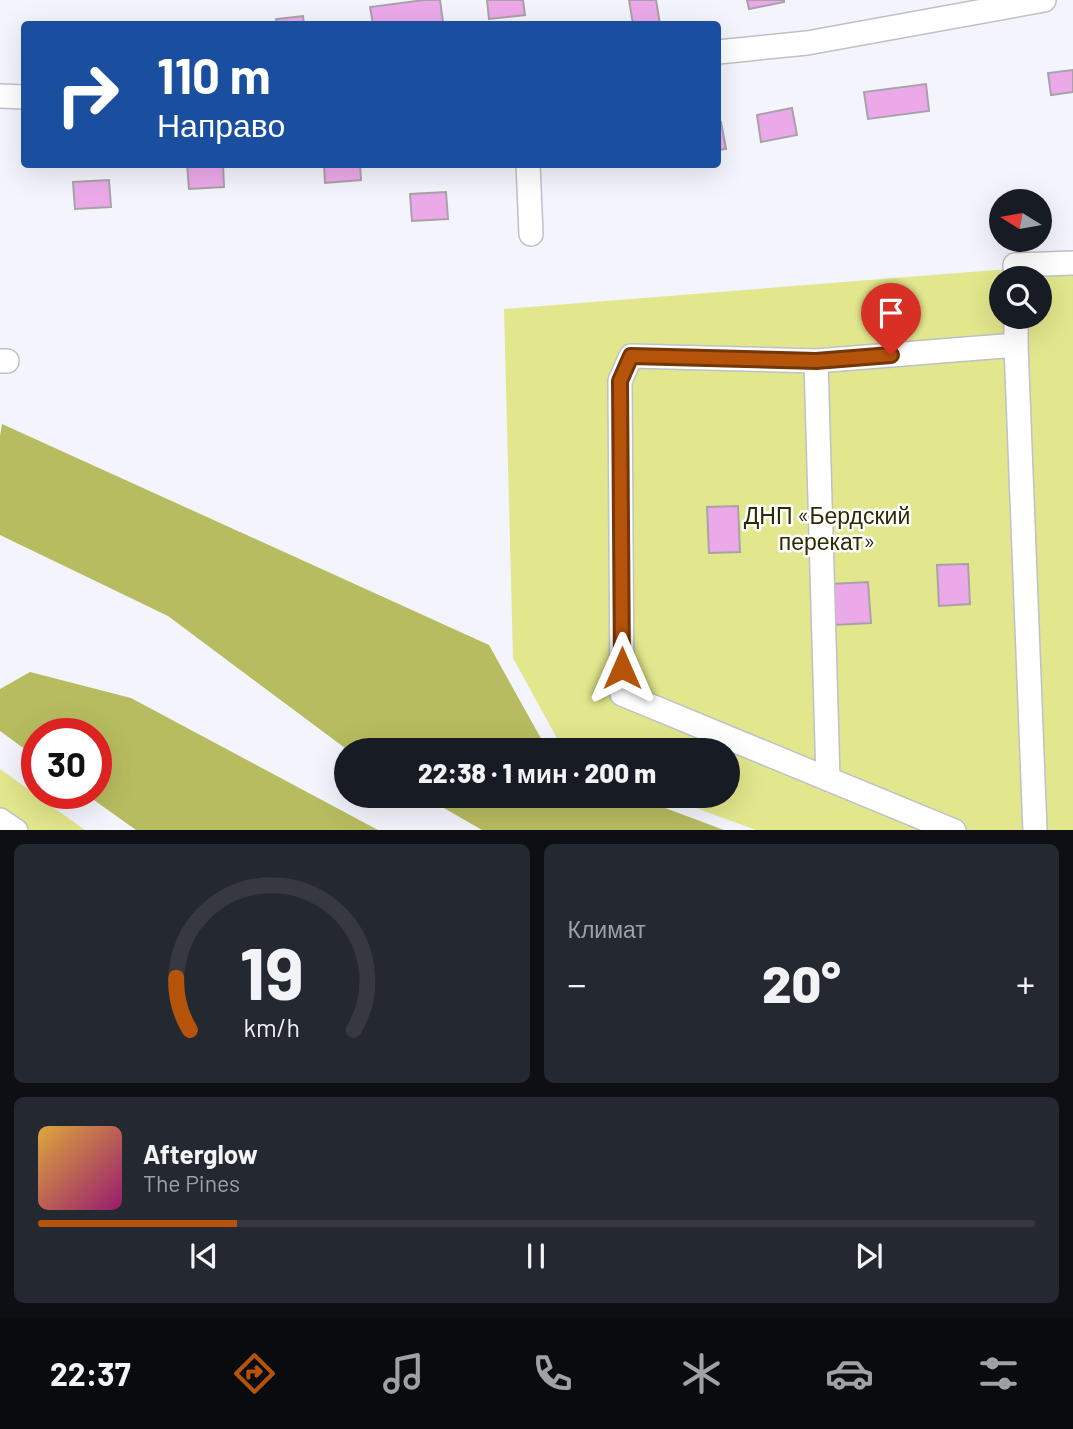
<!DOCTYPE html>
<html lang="ru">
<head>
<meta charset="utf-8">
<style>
  :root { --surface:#171b24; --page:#242831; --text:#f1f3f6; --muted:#9ea1a6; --line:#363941; --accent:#b45309 }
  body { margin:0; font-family:Barlow,sans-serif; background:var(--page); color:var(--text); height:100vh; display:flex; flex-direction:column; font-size:26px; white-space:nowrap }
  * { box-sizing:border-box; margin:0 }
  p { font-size:23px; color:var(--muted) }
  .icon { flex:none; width:38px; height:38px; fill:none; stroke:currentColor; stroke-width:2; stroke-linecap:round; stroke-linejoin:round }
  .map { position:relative; height:830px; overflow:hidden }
  .details { display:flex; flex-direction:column; gap:14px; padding:14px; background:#0d0f14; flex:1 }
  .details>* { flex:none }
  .hud { position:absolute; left:21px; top:21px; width:700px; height:147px; border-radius:7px; box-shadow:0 7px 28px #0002; background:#1a4fa0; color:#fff; overflow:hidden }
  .needle { width:46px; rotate:281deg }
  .controls { position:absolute; left:989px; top:189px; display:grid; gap:14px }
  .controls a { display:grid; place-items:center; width:63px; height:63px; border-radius:50%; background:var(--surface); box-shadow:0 7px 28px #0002; font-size:35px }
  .speed { position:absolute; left:21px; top:718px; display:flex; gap:14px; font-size:35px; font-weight:700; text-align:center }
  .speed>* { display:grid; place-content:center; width:91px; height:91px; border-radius:50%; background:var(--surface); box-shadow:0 7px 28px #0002; line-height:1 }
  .speed .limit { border:10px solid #d22; background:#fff; color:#111 }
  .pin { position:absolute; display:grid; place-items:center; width:60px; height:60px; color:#fff; margin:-72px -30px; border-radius:50% 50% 50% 0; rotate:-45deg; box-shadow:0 0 7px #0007 }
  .pin .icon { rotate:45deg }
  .me { position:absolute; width:77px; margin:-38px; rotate:0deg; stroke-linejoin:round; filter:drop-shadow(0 0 5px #0008) }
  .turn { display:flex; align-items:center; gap:24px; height:147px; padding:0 21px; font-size:32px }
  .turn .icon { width:91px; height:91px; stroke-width:2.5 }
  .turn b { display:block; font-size:49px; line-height:60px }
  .big { font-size:52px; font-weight:800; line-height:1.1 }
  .details .tile { flex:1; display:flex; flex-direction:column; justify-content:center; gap:10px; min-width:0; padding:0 24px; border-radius:10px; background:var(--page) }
  .details .dial { align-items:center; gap:0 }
  .dial svg { height:182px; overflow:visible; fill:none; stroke:var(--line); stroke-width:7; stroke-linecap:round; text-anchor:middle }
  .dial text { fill:var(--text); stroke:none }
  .song { display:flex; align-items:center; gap:21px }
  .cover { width:84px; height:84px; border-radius:10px; background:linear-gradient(135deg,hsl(40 70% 55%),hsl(320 70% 35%)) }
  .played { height:7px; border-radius:4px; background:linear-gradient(90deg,var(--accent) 20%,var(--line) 20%) }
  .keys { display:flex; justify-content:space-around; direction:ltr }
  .heat { display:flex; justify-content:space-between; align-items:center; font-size:38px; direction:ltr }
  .details .tiles { flex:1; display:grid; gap:14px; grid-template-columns:1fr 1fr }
  .tile:last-child { grid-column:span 2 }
  .trip { position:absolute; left:334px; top:738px; width:406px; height:70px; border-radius:35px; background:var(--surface); box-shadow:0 7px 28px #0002; font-weight:800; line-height:70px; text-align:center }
  .tab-bar { display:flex; height:112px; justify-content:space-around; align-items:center; background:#090b0e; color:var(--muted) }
  .tab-bar .icon { width:49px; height:49px }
  .tab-bar .on { color:var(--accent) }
  .tab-bar b { font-size:32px; color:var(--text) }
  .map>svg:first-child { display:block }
  .green { fill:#e2e68c; fill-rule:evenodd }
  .forest { fill:#b8bc60 }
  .building { fill:#eca9ea; stroke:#a8a2a8; stroke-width:2 }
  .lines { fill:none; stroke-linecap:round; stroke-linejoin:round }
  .minor-casing { stroke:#bfc0c8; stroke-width:26 }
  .minor { stroke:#fff; stroke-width:23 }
  .route-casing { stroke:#753606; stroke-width:18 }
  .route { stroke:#b45309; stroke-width:12 }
  .labels { text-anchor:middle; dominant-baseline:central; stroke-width:5; stroke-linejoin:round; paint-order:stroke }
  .park-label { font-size:23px; fill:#2b2c03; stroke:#fff }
</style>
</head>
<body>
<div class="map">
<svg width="1073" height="831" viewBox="0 0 1073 831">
  <rect width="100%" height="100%" fill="#f4f4fc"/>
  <!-- green -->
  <g class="green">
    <path d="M1073,264V830H756L663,796H728V751H564L513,658L504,309ZM1001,278H1040V317H1001Z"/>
    <path d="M0,769L85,830H0Z"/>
  </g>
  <!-- forest -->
  <g class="forest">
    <path d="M2,424L489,645L548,751H349L168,616L0,535V436Z"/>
    <path d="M30,672L131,698L378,830H136L84,793H96V733H37V758L0,731V689Z"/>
    <path d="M423,796H633L724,830H482Z"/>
  </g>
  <!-- building -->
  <g class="building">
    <path d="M424,0H440L443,22L425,24H373L370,7Z"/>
    <path d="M487,0H523L525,15L489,19Z"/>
    <path d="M629,0H656L660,24H633Z"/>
    <path d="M747,0H784V2L749,9Z"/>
    <path d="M303,16L304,24H277L276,19Z"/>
    <path d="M1073,70V92L1051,95L1048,73Z"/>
    <path d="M926,84L929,111L868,119L864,92Z"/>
    <path d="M792,108L797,135L761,142L757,115Z"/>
    <path d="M721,122L726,149L718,150V123Z"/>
    <path d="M187,164H223L224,187L189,189Z"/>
    <path d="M324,164H360L361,180L325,183Z"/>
    <path d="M109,180L111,207L75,209L73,182Z"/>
    <path d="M446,192L448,219L412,221L410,194Z"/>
    <path d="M738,506L740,552L709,553L707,507Z"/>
    <path d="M968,564L970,604L939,606L937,565Z"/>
    <path d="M868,582L871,623L833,625L831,584Z"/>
  </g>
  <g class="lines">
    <defs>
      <g id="minor">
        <path d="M718,52L807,43L1044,0"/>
        <path d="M0,96L24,97"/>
        <path d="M528,164L531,234"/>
        <path d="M1016,278L1015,265L1073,263"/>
        <path d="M1016,345L1035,831"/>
        <path d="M0,361H7"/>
        <path d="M816,361L828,779"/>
        <path d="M0,820L16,831"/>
        <path d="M954,831L622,694L620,381L631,356L816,361L1016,345V317"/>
      </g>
    </defs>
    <!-- minor casing -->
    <use href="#minor" class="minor-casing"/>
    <!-- minor -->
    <use href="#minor" class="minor"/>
  </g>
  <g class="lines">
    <defs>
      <path id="route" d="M622,668L620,381L631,356L816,361L891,355"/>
    </defs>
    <!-- route casing -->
    <use href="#route" class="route-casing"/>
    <!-- route -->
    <use href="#route" class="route"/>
  </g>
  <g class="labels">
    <!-- park labels -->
    <g class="park-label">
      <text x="827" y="515">ДНП «Бердский<tspan x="827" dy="26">перекат»</tspan></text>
    </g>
  </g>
</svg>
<div class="controls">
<a><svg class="needle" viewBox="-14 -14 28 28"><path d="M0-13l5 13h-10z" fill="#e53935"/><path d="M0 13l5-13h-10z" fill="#9ea1a6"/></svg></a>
<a><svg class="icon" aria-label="search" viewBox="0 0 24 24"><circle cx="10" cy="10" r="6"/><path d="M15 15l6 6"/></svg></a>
</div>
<div class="speed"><div class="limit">30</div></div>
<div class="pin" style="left:891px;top:355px;background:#d93025"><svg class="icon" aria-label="arrive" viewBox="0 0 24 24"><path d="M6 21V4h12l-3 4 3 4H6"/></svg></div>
<svg class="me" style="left:622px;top:668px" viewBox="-20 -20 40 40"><path d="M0-17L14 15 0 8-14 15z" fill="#b45309" stroke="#fff" stroke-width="4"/></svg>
<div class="trip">22:38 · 1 мин · 200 m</div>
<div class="hud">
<div class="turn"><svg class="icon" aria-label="right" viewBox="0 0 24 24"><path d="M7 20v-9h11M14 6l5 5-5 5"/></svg><div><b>110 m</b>Направо</div></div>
</div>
</div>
<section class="details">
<div class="tiles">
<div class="tile dial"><svg viewBox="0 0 100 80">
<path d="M14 69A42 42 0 1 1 86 69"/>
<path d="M14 69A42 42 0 0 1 8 46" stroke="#b45309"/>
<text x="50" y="56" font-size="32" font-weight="700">19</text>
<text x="50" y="72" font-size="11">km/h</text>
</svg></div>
<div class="tile"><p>Климат</p>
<div class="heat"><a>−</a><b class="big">20°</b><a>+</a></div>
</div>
<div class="tile">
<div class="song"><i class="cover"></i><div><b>Afterglow</b><p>The Pines</p></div></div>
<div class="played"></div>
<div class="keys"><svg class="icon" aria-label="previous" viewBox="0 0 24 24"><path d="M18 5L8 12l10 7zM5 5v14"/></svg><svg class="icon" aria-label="pause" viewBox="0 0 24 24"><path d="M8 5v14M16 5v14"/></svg><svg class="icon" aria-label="next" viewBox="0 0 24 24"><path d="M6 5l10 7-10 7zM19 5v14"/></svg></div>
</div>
</div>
</section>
<nav class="tab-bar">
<b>22:37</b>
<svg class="icon on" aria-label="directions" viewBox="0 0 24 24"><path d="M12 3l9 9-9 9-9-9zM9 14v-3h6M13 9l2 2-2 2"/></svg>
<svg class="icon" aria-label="music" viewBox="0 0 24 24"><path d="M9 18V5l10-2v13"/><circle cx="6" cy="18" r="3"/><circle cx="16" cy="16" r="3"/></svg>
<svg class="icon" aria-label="phone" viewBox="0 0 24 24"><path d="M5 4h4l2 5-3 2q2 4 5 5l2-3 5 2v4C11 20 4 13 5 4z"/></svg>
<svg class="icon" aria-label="climate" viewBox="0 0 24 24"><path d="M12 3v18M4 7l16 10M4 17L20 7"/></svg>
<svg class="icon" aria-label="car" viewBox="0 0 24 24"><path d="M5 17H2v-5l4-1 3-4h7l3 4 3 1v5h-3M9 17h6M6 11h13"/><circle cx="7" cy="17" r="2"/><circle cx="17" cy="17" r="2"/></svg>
<svg class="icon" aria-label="filters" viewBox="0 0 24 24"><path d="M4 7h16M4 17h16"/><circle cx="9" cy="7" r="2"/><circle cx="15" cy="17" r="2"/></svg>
</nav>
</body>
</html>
